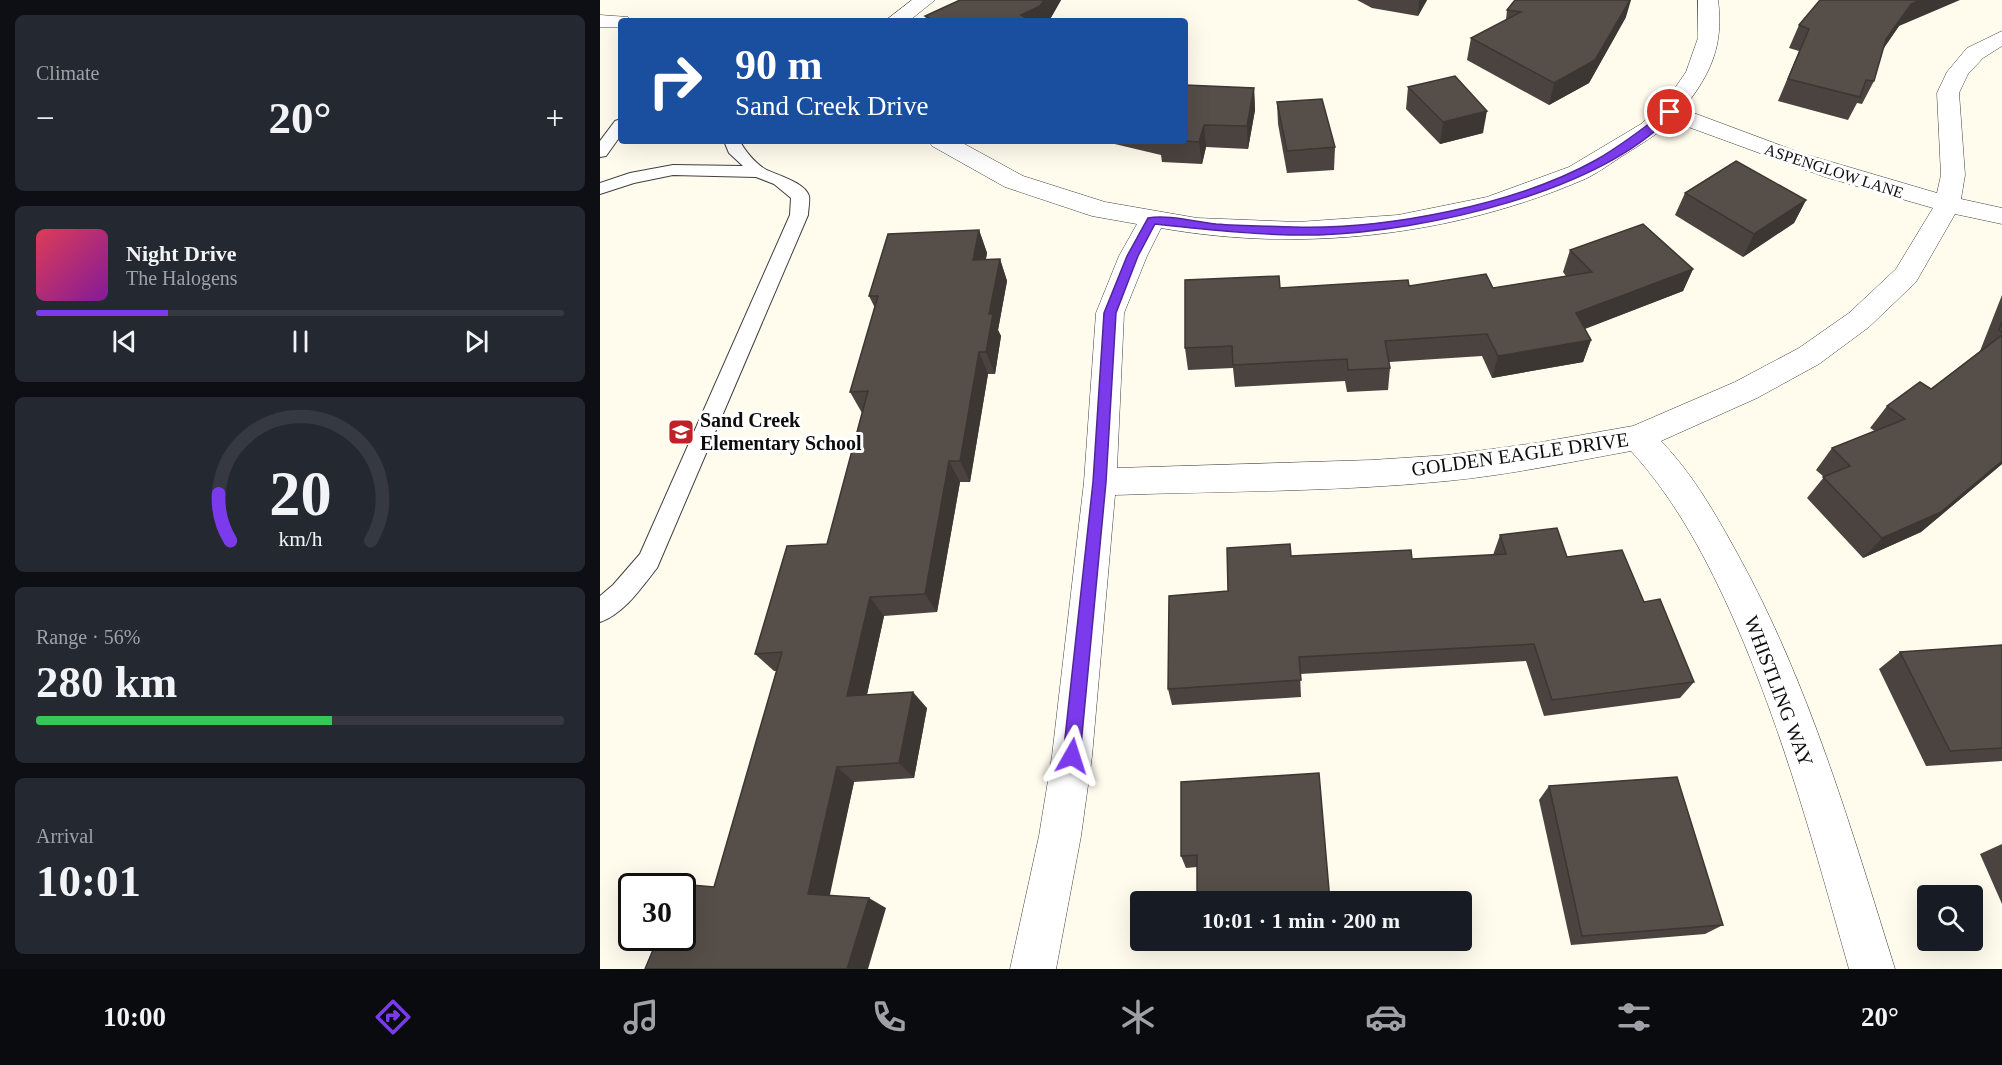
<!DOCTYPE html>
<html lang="en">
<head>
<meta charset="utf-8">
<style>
  :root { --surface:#171b24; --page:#242831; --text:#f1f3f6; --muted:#9ea1a6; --line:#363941; --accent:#7c3aed }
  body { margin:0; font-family:Georgia,serif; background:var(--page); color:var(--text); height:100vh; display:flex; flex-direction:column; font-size:22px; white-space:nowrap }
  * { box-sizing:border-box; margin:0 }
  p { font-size:20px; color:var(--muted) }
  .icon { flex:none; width:33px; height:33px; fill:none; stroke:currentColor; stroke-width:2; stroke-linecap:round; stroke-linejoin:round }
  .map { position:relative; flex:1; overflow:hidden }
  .side { display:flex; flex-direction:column; gap:15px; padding:15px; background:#0d0f14; width:600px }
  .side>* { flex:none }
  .guide { position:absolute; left:18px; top:18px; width:570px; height:126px; border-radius:6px; box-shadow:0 6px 24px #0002; background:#1a4fa0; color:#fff; overflow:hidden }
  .tools { position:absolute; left:1317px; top:885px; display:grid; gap:12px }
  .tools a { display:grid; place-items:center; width:66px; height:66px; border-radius:6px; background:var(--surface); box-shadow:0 6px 24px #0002; font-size:30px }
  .speed { position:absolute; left:18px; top:873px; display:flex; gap:12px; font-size:30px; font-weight:700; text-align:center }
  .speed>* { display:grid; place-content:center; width:78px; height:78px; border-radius:50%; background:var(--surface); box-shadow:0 6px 24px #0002; line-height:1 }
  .speed .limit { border:3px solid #111; border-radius:9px; background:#fff; color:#111 }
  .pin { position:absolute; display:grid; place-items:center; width:51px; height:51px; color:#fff; margin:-26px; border:3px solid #fff; border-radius:50%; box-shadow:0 2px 6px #0007 }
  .me { position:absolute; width:66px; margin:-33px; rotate:6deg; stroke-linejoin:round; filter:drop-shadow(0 0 4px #0008) }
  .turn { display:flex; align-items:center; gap:21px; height:126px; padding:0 18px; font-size:27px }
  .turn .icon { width:78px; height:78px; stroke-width:2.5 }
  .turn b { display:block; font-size:42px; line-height:51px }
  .big { font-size:45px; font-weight:600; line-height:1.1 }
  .side .widget { flex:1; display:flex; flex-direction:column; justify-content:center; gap:9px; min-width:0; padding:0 21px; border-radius:9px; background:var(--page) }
  .side .dial { align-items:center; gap:0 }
  .dial svg { height:156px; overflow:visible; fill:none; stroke:var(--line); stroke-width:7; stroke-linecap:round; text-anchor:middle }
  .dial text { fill:var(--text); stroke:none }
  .song { display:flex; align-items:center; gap:18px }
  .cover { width:72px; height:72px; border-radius:9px; background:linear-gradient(135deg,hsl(350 70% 55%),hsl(290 70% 35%)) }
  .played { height:6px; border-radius:3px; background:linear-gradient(90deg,var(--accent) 25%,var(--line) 25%) }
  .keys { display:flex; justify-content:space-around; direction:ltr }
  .heat { display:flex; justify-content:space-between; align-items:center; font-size:33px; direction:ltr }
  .charge { height:9px; border-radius:4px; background:linear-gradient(90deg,#34c759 56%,var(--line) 0) }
  .trip { position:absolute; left:530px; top:891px; width:342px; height:60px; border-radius:6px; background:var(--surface); box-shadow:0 6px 24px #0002; font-weight:600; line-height:60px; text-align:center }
  .tab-bar { display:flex; height:96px; justify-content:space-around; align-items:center; background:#090b0e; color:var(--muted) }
  .tab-bar .icon { width:42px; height:42px }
  .tab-bar .selected { color:var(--accent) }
  .tab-bar b { font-size:27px; color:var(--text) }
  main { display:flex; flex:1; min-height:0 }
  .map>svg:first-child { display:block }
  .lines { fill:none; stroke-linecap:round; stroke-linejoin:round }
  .service-casing { stroke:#404040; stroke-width:2 }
  .minor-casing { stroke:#404040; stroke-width:1 }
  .service { fill:#fff; fill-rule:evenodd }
  .minor { fill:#fff; fill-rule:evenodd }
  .wall { fill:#4a433f }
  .shaded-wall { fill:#3c3733 }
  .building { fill:#564e49; stroke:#3c3733; stroke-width:1.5 }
  .route { fill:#7c3aed; stroke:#51269a; stroke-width:1.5 }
  .labels { text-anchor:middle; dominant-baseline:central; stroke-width:6; stroke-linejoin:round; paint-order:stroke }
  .far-street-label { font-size:16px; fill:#0d0d0d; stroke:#fff }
  .poi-label { font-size:20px; font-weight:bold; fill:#0d0d0d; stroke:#fff; text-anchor:start }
  .street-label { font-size:20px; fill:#0d0d0d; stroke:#fff }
</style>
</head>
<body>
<main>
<section class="side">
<div class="widget"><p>Climate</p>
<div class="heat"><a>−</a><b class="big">20°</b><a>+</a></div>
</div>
<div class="widget">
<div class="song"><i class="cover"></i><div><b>Night Drive</b><p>The Halogens</p></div></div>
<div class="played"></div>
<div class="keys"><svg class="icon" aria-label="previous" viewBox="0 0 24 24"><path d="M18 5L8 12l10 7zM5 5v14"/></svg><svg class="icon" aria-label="pause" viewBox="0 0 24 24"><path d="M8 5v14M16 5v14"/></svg><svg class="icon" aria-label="next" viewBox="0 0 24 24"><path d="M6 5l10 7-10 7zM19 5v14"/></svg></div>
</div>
<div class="widget dial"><svg viewBox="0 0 100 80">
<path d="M14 69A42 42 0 1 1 86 69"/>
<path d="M14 69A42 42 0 0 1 8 45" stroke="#7c3aed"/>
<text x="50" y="56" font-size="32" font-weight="700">20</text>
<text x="50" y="72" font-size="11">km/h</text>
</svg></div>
<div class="widget"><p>Range · 56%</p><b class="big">280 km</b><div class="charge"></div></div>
<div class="widget"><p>Arrival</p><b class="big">10:01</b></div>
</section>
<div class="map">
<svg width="1402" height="969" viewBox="0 0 1402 969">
  <rect width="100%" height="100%" fill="#fffbed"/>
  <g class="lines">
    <defs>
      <g id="service">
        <path d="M21,119V135L6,156L0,157V141L15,121Z"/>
        <path d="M124,141H140C144,150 156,164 165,169C176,175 205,182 209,196C210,201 208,210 208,215L57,568C41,588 25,613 0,622V596L13,585L40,554L190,215L191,198L174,184L156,177L73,175L34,183L0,194V183L30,173L73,165L143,166L129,153Z"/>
      </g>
      <g id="minor">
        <path d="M312,0H335L309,21H285Z"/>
        <path d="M1098,0H1118C1124,45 1111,74 1083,109L1201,153L1337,193L1341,175L1337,93L1347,72L1367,48L1402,31V46L1383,58L1368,74L1359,93L1365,175L1361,199L1402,208V224L1355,214L1316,282L1269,327L1219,364L1157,398L1061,441C1092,473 1115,513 1137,553C1209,683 1251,828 1295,969H1249C1216,852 1184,734 1135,622C1108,561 1076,500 1031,451C970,462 909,475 847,481C737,492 626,491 515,495L492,756L481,836L456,969H410L439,836L452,756L484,482L496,313L519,256L537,224L492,216L405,187L332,146L329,141H359L423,176L505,202L597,218L698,222L798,215L887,197L969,167L1041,124L1068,98L1086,72L1098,38ZM1072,121L1225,177L1333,208L1296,269L1249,313L1199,348L1135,382L1033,426L936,443L848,455L772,460L517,468L524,313L547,256L561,228C701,253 854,236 985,179C998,173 1011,163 1024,155C1041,144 1057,135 1072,121Z"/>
        <path d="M0,15L28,17L31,21H21V27H0Z"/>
      </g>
    </defs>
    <!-- service casing -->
    <use href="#service" class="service-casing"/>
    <!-- minor casing -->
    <use href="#minor" class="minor-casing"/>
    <!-- service -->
    <use href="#service" class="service"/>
    <!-- minor -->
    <use href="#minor" class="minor"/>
  </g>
  <!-- wall -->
  <g class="wall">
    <path d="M461,0L449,21H327L325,16Z"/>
    <path d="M757,0H827L818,16L772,8Z"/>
    <path d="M907,10L1026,17L989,83L949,105L867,60L871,38L906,20Z"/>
    <path d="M1199,25L1299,26L1283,49L1274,81L1262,104L1257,103L1248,120L1178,101L1199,51L1189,48Z"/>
    <path d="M585,85L654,88L655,110L648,149L606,147L602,164L562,162L561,155L502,141H585Z"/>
    <path d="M808,87L883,133L840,144L806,109Z"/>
    <path d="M677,102L735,147L734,170L687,173L678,124Z"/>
    <path d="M1085,193L1206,200L1194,223L1143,257L1075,215Z"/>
    <path d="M379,230L387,253L386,259H400L407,281L398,330L401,336L395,374H388L370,482H360L337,612L284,616L267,695L327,708L314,778L254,782L229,895L286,908L114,887L177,671H174L155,654L227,544L262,413L250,392L275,308L269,296Z"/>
    <path d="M970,250L1093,269L1083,291L985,329L991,340L983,362L892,378L882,356L789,362L790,368L788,390L747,392L745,381L635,387L633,368L588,370L585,348L680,288L809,286L893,288L966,276L963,272Z"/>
    <path d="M1402,295V464L1321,532L1263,558L1207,498L1224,477L1216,470L1232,448L1275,431L1270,428L1287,406L1331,389L1380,351Z"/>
    <path d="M900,535L967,557L1044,602L1094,682L1080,698L944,716L926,661L700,674L701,697L572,705L568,689L628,591L691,556L812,559L893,555Z"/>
    <path d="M1402,645V761L1326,766L1279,669L1300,652Z"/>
    <path d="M719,773L597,867L586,868L581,856Z"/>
    <path d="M949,786L1123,925L1105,934L971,945L939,800Z"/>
    <path d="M1402,844V904L1380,854Z"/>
  </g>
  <!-- shaded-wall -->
  <g class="shaded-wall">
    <path d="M444,0H461L449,21H422L421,15Z"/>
    <path d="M819,0H827L818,16Z"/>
    <path d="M1030,0H1031L1026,17L989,83L949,105L954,83Z"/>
    <path d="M1320,0H1360L1299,26L1275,61L1286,39L1311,4Z"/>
    <path d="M654,88L655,110L648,149L647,126Z"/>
    <path d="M887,111L883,133L840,144L843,122Z"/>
    <path d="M604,125L606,147L602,164L599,142Z"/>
    <path d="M1206,200L1194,223L1143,257L1154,234Z"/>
    <path d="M379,230L387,253L381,282L373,260Z"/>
    <path d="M400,259L407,281L398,330L401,336L395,374L386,352L389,314Z"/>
    <path d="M1093,269L1083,291L968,335L976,313Z"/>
    <path d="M991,340L983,362L892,378L898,356Z"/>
    <path d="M379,352L388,374L370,482L360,461Z"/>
    <path d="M349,461L360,482L337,612L325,594Z"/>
    <path d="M1402,461V464L1321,532L1263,558L1282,538Z"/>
    <path d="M270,597L284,616L263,712L247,696Z"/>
    <path d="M313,692L327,708L314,778L299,763Z"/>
    <path d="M237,767L254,782L228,904L208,894Z"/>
    <path d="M269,898L286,908L268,969H247Z"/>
  </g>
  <!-- building -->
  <g class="building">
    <path d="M360,0H444L440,6L421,15L431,21H334L325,16Z"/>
    <path d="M915,0H1030L995,60L954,83L871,38L921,12L907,10Z"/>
    <path d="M1220,0H1320L1311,4L1286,39L1274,81L1266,80L1260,97L1188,79L1209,29L1199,25Z"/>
    <path d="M855,76L887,111L843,122L808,87Z"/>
    <path d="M585,85L654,88L647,126L604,125L599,142L585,141Z"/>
    <path d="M722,99L735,147L687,151L677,102Z"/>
    <path d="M1136,161L1206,200L1154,234L1085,193Z"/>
    <path d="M1043,224L1093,269L976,313L991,340L898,356L887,334L785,341L790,368L748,370L747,359L633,365L632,346L585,348V280L679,276L680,288L808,280L809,286L886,274L893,288L992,272L970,250Z"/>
    <path d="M379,230L373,260L400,259L389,314H393L386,352H379L360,461H349L325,594L270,597L247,696L313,692L299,763L237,767L208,894L269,898L247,969H45L58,938H82V886H81V884L114,887L182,652L155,654L187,546L227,544L268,391L250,392L278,296H269L288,234Z"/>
    <path d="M1402,321V332L1399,330Z"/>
    <path d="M1402,335V461L1341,512L1282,538L1223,477L1250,466L1232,448L1305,419L1287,406L1320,382L1331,389Z"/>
    <path d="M957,528L967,557L1022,550L1044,602L1060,599L1094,682L952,700L934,644L699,657L701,680L568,689L569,596L628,591L627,548L690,544L691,556L811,550L812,559L906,554L900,535Z"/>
    <path d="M1402,645V748L1350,751L1300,652Z"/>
    <path d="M719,773L730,902H597V855L581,856V782Z"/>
    <path d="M1077,777L1123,925L982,936L949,786Z"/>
  </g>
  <!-- route -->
  <path class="route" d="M1067,110L1075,112C1001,193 825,231 719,235C665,236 610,230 555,224L538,256L516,313L506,482L480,756L477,762L472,765L466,762L463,756L493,482L504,313L527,256L548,218C566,214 597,222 616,224C641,226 668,226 693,227C785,230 915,205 996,160C1022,145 1044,128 1067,110Z"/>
  <!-- icons -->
  <defs>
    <symbol id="school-square" viewBox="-11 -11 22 22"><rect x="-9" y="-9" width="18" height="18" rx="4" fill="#c22028" stroke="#fff"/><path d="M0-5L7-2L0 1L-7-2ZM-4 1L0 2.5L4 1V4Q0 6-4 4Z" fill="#fff"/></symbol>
  </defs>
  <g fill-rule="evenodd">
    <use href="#school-square" x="66" y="417" width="30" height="30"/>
  </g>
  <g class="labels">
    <!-- far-street labels -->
    <g class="far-street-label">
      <text transform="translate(1234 171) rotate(18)">ASPENGLOW LANE</text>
    </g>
    <!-- poi labels -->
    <g class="poi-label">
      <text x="100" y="420">Sand Creek<tspan x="100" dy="23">Elementary School</tspan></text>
    </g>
    <!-- street labels -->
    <g class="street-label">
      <text transform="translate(920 454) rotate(-8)">GOLDEN EAGLE DRIVE</text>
      <text transform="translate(1179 691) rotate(69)">WHISTLING WAY</text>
    </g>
  </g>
</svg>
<div class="tools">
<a><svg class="icon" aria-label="search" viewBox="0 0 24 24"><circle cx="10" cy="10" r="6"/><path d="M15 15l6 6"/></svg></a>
</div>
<div class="speed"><div class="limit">30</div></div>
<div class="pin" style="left:1070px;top:112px;background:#d93025"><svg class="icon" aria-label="arrive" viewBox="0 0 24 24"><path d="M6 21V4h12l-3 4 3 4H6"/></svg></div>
<svg class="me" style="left:472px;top:756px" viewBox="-20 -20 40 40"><path d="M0-17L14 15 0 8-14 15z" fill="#7c3aed" stroke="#fff" stroke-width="4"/></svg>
<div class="trip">10:01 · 1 min · 200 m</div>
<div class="guide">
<div class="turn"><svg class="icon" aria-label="right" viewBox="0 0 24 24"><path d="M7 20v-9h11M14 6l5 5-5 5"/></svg><div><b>90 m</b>Sand Creek Drive</div></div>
</div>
</div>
</main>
<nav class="tab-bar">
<b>10:00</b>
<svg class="icon selected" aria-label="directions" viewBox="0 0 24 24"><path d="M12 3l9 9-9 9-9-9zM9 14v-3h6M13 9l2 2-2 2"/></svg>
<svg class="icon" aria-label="music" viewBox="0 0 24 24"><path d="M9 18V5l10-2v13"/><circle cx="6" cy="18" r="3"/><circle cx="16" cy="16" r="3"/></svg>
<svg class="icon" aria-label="phone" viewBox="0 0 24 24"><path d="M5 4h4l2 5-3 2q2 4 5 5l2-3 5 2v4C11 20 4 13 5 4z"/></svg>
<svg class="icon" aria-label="climate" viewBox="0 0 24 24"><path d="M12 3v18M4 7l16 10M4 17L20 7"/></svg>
<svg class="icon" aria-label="car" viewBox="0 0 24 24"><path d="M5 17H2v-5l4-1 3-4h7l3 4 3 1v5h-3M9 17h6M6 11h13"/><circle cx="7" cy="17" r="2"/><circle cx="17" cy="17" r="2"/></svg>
<svg class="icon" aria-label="filters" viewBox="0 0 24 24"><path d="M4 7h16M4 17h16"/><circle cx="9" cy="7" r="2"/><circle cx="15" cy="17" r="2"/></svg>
<b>20°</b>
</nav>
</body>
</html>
